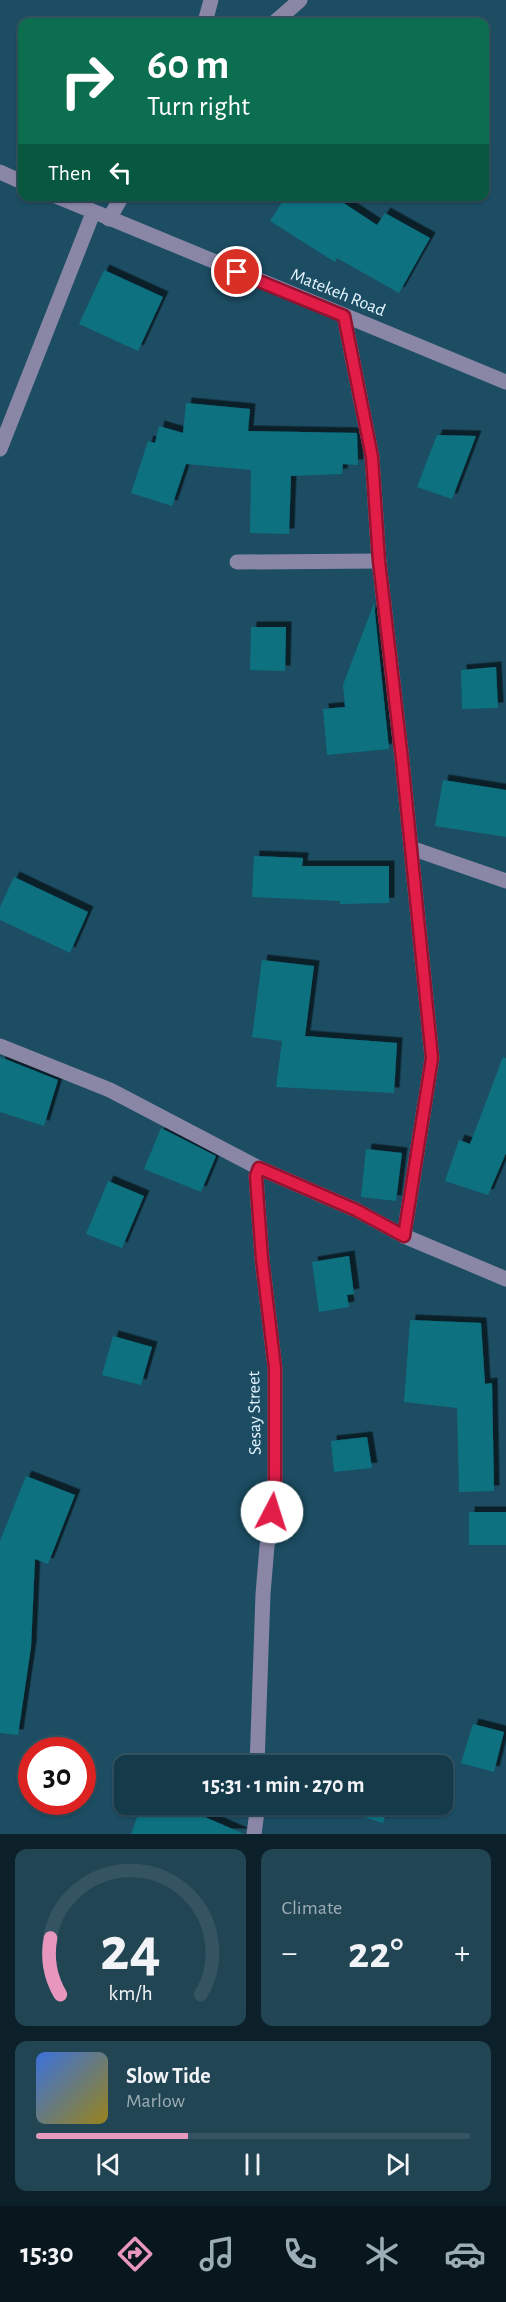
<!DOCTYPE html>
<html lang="en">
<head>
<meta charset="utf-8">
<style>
  :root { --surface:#153a4a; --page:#224554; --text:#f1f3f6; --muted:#9dadb5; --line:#345462; --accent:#e797bd }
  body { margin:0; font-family:"Alegreya Sans",sans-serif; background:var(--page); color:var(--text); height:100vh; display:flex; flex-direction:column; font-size:22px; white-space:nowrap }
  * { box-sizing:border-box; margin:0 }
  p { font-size:20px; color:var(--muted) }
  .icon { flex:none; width:33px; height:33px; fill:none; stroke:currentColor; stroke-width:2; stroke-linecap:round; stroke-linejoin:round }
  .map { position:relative; height:1834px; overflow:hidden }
  .drawer { display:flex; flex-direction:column; gap:15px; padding:15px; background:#0c2029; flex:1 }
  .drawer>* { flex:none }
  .banner { position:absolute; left:18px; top:18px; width:471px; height:183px; border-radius:12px; box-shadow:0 2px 4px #0004,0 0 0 2px var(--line); background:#0b6e4f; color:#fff; overflow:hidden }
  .speed { position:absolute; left:18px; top:1737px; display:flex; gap:12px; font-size:30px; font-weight:700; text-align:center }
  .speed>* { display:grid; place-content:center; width:78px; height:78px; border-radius:50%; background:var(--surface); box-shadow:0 2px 4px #0004,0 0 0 2px var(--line); line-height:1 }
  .speed .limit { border:9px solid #d22; background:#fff; color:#111 }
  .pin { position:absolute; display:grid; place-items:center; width:51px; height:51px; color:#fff; margin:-26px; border:3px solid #fff; border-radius:50%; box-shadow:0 2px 6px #0007 }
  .me { position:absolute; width:66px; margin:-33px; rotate:5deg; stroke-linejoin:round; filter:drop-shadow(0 0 4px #0008) }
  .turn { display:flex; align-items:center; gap:21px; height:126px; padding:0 30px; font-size:27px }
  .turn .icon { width:78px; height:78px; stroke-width:2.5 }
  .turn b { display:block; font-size:42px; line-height:51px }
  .then { display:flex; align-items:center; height:57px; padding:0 30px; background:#0003; gap:12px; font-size:22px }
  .big { font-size:45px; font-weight:700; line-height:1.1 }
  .drawer .widget { flex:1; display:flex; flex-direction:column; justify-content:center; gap:9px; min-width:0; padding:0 21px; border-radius:12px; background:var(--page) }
  .drawer .dial { align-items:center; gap:0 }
  .dial svg { height:156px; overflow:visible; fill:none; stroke:var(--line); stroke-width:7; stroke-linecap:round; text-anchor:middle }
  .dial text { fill:var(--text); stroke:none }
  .song { display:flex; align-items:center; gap:18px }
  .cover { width:72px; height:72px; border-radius:9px; background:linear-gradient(135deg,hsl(220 70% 55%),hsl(50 70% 35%)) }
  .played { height:6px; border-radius:3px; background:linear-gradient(90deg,var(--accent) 35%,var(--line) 35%) }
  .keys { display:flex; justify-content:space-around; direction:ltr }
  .heat { display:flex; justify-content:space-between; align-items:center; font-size:33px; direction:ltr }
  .drawer .tiles { flex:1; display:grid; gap:15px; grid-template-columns:1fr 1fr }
  .widget:last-child { grid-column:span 2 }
  .trip { position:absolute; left:114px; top:1755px; width:339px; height:60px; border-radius:12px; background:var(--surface); box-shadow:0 2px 4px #0004,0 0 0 2px var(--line); font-weight:700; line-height:60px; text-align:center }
  .tabs { display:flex; height:96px; justify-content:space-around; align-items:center; background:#08171e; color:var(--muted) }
  .tabs .icon { width:42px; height:42px }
  .tabs .on { color:var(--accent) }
  .tabs b { font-size:27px; color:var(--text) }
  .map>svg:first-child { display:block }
  .building { fill:#0c7180; filter:url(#shadow) }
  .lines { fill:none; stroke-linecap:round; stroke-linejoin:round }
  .minor { stroke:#8a86a6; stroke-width:15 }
  .route-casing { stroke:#92132f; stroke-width:15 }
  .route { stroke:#e11d48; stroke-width:10 }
  .labels { text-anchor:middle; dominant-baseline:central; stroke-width:6; stroke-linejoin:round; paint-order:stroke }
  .street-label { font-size:18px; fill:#e5f5ff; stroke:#1c4d63 }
</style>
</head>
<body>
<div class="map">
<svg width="506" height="1834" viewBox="0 0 506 1834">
  <defs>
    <filter id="shadow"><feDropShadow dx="5.5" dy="-5.5" stdDeviation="0" flood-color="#0009"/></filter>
  </defs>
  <rect width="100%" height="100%" fill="#1c4d63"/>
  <!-- building -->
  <g class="building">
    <path d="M286,196H333L377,225L385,213L430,238L399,293L337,258L335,262L270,221Z"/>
    <path d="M104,270L163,297L138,351L79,324Z"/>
    <path d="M186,403L250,409L248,431L357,433L358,465L343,464L342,474L291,476L289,534L250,533L251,470L186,464L172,506L131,493L148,441L155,443L159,426L183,433Z"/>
    <path d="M437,435L476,436L452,499L417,487Z"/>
    <path d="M374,603L389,749L327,755L323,709L345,707L343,685Z"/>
    <path d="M251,627H286L285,671L250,670Z"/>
    <path d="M496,667L498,708L462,709L461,670Z"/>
    <path d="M443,780L506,790V837L435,826Z"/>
    <path d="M254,856L303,858L302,866H389V903L340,904V901L252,897Z"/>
    <path d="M14,877L88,912L70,953L0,920V907Z"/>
    <path d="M262,960L314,966L305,1036L397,1043L394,1093L276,1087L282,1041L252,1037Z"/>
    <path d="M0,1057L58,1080L44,1126L0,1112Z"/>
    <path d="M503,1057L506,1058V1153L488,1195L445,1181L459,1140L470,1144Z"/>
    <path d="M161,1128L216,1156L201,1192L144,1169Z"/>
    <path d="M366,1149L402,1153L396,1201L361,1197Z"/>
    <path d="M108,1181L144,1196L122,1248L86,1234Z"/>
    <path d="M349,1256L354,1294L347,1295L349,1307L319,1312L312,1262Z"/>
    <path d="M410,1320L481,1323L485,1384L492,1383L494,1491L459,1492L457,1408L404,1402Z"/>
    <path d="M113,1336L152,1347L141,1385L102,1375Z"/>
    <path d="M367,1437L372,1468L334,1472L331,1441Z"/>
    <path d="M26,1476L75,1495L48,1564L35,1559L31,1647L18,1735L0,1733V1541Z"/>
    <rect x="469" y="1512" width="37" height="33"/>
    <path d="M473,1724L504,1732L494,1772L461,1763Z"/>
    <path d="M142,1804H175L244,1834H131Z"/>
    <path d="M329,1804H388L383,1823L328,1806Z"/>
  </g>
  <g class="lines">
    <!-- minor -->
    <g class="minor">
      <path d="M205,22L211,0"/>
      <path d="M275,22L300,0"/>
      <path d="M0,172L22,182"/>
      <path d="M56,196L506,382"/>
      <path d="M109,219L122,196"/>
      <path d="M344,316L372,457L379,561L402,759L432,1058L404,1236"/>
      <path d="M0,449L93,213"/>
      <path d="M237,562L379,561"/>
      <path d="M411,848L506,881"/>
      <path d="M0,1046L110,1090L259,1168L356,1210L404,1236L506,1279"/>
      <path d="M257,1766L263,1594L267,1546L275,1495V1368L262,1259L256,1176L259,1168"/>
      <path d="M254,1834L258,1804"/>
    </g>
  </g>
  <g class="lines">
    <defs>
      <path id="route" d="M237,272L344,316L372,457L379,561L402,759L432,1058L404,1236L356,1210L259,1168L256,1176L262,1259L275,1368V1495L272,1512"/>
    </defs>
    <!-- route casing -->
    <use href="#route" class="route-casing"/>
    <!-- route -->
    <use href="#route" class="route"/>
  </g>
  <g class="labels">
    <!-- street labels -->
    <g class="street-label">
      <text transform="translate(338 293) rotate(22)">Matekeh Road</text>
      <text transform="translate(255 1413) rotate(-91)">Sesay Street</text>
    </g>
  </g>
</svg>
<div class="speed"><div class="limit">30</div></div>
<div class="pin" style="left:237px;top:272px;background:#d93025"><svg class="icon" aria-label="arrive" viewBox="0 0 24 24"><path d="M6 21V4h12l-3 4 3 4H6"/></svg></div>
<svg class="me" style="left:272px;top:1512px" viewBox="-20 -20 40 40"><circle r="19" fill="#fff"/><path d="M0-13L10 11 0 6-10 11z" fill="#e11d48"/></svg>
<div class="trip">15:31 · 1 min · 270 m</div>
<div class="banner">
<div class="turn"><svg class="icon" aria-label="right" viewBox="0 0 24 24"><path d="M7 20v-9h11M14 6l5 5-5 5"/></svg><div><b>60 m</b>Turn right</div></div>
<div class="then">Then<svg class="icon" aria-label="left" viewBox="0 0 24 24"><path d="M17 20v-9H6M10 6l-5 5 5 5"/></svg></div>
</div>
</div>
<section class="drawer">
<div class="tiles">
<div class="widget dial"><svg viewBox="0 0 100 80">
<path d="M14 69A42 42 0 1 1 86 69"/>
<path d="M14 69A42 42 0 0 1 9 40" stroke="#e797bd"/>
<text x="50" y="56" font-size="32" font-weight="700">24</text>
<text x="50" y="72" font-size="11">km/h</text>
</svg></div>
<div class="widget"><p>Climate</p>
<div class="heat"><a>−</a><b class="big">22°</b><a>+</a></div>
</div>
<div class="widget">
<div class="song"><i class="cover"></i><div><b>Slow Tide</b><p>Marlow</p></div></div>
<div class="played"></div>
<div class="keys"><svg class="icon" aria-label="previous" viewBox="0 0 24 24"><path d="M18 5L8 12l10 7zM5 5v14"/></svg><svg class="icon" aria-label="pause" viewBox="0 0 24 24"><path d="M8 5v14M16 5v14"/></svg><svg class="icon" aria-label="next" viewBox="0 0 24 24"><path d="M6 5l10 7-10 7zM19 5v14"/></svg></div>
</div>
</div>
</section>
<nav class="tabs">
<b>15:30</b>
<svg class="icon on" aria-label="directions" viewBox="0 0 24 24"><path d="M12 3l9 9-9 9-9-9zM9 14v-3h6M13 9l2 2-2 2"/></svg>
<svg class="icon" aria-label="music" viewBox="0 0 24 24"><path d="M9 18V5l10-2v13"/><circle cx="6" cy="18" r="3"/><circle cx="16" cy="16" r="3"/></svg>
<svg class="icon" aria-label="phone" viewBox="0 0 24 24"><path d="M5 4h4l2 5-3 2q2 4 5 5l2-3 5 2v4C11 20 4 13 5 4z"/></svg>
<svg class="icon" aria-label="climate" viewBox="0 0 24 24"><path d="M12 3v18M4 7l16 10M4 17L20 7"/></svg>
<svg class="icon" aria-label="car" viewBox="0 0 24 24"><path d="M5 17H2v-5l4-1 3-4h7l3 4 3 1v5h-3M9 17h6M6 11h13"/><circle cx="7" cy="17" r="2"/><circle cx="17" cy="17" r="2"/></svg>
</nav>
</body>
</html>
